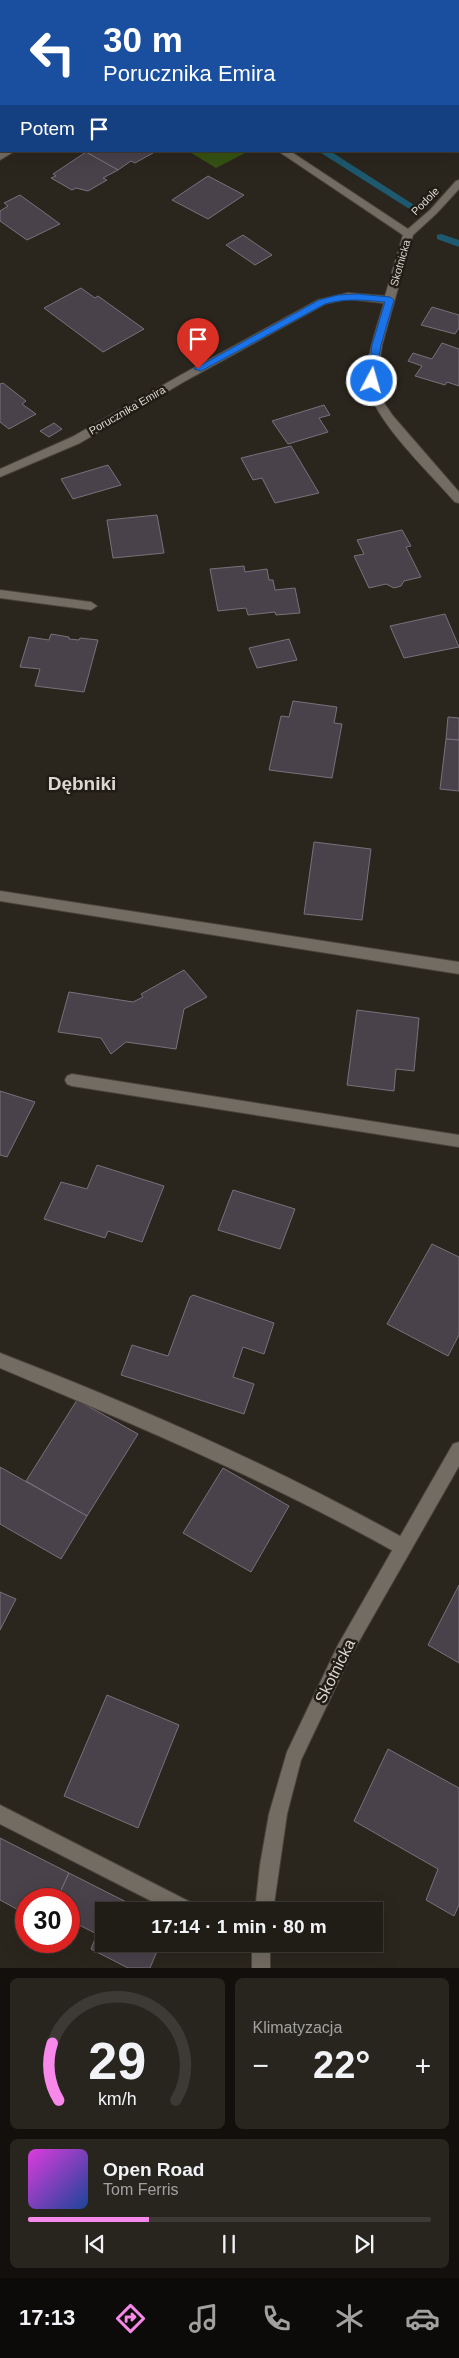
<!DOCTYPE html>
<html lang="pl">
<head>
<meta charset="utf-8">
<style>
  :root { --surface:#201c16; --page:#28251f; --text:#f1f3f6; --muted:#a2a1a1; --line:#3d3a35; --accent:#f888ea }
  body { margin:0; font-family:Helvetica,sans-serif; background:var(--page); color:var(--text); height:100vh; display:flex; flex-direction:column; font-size:19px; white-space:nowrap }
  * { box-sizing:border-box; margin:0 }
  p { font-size:16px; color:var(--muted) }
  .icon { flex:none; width:28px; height:28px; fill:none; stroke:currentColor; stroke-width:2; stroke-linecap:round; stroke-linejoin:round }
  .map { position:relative; height:1968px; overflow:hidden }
  .details { display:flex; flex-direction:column; gap:10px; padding:10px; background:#120f0c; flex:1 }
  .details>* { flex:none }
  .banner { position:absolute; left:0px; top:0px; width:460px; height:152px; box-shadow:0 5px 20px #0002,0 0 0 1px var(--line); background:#1a4fa0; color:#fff; overflow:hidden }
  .speed { position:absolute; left:15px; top:1888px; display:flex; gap:10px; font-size:25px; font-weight:700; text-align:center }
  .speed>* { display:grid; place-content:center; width:65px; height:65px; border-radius:50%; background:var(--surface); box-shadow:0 5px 20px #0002,0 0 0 1px var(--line); line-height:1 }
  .speed .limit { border:8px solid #d22; background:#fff; color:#111 }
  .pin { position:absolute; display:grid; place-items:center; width:42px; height:42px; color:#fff; margin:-51px -21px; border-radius:50% 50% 50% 0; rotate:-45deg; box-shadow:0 0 5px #0007 }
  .pin .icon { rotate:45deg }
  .me { position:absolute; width:55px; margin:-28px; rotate:6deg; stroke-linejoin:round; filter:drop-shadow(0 0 4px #0008) }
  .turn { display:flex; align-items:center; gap:18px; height:105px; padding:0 20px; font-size:22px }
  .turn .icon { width:65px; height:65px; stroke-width:2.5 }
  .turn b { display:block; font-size:35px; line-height:42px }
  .then { display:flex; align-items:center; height:48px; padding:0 20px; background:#0003; gap:10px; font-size:19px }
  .big { font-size:38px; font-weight:600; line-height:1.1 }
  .details .widget { flex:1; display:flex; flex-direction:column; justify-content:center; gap:8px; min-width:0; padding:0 18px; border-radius:8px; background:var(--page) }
  .details .dial { align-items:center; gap:0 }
  .dial svg { height:130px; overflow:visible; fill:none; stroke:var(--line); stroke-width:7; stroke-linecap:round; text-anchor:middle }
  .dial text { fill:var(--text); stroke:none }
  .song { display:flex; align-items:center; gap:15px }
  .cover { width:60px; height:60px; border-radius:8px; background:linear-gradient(135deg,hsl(300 70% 55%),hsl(220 70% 35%)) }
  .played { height:5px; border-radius:2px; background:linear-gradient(90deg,var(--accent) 30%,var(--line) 30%) }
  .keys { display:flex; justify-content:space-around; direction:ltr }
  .heat { display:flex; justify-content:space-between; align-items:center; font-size:28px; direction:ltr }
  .details .tiles { flex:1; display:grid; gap:10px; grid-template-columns:1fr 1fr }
  .widget:last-child { grid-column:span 2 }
  .trip { position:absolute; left:95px; top:1902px; width:288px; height:50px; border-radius:0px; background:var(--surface); box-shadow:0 5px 20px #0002,0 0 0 1px var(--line); font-weight:600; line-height:50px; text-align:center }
  .menu { display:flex; height:80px; justify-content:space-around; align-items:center; background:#0d0b09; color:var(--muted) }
  .menu .icon { width:35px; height:35px }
  .menu .on { color:var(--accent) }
  .menu b { font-size:22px; color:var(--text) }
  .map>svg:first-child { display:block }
  .green { fill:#365213 }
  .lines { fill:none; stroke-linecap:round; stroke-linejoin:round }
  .stream { fill:#1d596f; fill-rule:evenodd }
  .building { fill:#49424b; stroke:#78717b }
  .service-casing { stroke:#48433c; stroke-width:2 }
  .minor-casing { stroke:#48433c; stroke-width:2 }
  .service { fill:#726c62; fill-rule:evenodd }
  .minor { fill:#726c62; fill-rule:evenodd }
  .route { fill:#1a73e8; stroke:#114b97 }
  .labels { text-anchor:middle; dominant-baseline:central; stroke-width:5; stroke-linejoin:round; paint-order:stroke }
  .far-street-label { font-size:11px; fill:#dcd8d3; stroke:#211c14 }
  .near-street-label { font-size:16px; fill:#dcd8d3; stroke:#211c14 }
  .district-label { font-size:19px; font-weight:bold; fill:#dcd8d3; stroke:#211c14 }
</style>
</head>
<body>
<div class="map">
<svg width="459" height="1968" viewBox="0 0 459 1968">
  <rect width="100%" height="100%" fill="#2b261d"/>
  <!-- green -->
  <path class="green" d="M188,151H247V152L216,168Z"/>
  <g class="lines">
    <!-- stream -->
    <g class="stream">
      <rect x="83" y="0" width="10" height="1"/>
      <path d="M318,151H330L422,210L420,212H414Z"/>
      <path d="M441,234L459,240V247L437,239V235Z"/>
    </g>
  </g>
  <!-- building -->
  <g class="building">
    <path d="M151,151L153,153L135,163L131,161L118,170L86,152Z"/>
    <path d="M86,152L118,170L103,178L107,180L88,191L76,188L72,190L51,178L56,176L53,174Z"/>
    <path d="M208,176L244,195L208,219L172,200Z"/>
    <path d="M20,195L60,224L27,240L0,221V211L8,206L4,203Z"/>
    <path d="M243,235L272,255L255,265L226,245Z"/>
    <path d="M81,288L95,298L98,296L144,329L103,352L44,308Z"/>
    <path d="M432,307L459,315V328L455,334L421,325Z"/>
    <path d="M442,343L459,349V386L447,382L445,385L415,376L422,366L408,361L413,353L432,359Z"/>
    <path d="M3,383L26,401L22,404L36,414L9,429L0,422V384Z"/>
    <path d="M324,405L330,415L319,418L328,432L288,444L272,421Z"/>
    <path d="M54,423L62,429L49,437L40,431Z"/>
    <path d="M291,446L319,493L275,503L262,478L253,480L241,458Z"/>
    <path d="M108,465L121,485L73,499L61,479Z"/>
    <path d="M157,515L164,553L113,558L107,520Z"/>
    <path d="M402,530L411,546L406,547L421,577L404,581L401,586L394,588L386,584L369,588L354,556L364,554L357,540Z"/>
    <path d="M244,566L245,572L267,569L269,580H273L275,590L295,588L300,613L276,615L275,612L248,615L246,608L218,611L210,569Z"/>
    <path d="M445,614L459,647L404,658L390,626Z"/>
    <path d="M51,634L69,637V639L79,640L80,638L98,640L84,692L35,686L40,669L20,667L29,637L49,640Z"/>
    <path d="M289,639L297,660L257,668L249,648Z"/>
    <path d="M293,701L337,707L334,723L342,724L332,778L269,770L281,716L289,717Z"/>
    <path d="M448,717L459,718V740L446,739Z"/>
    <path d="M446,739L459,740V791L440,789Z"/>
    <path d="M314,842L371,849L362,920L304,914Z"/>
    <path d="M184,970L207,997L184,1009L176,1049L126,1042L111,1054L101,1038L58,1032L69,992L133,1002L143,997L141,994Z"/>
    <path d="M357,1010L419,1018L414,1071L396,1069L394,1091L347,1085Z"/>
    <path d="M0,1091L35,1102L7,1157L0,1155Z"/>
    <path d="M97,1165L164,1186L142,1242L108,1231L105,1238L44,1219L61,1182L87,1189Z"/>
    <path d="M233,1190L295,1209L280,1249L218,1230Z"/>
    <path d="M432,1244L459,1257V1335L448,1356L387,1324Z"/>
    <path d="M193,1295L274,1323L264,1354L243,1347L233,1377L254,1384L244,1414L121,1375L132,1345L168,1356L190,1297Z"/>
    <path d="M77,1400L138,1434L87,1516L26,1481Z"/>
    <path d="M0,1467L87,1516L61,1559L0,1524Z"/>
    <path d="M223,1468L289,1506L251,1572L183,1533Z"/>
    <path d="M459,1585V1663L428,1645Z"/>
    <path d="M0,1592L16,1599L0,1630Z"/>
    <path d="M107,1695L179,1725L138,1828L64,1796Z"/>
    <path d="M388,1749L459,1788V1905L454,1916L426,1900L438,1869L354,1821Z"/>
    <path d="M0,1838L69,1873L57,1899H26V1914L0,1900Z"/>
    <path d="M69,1873L144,1911H104V1944H160L150,1968H128L91,1949L97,1934L69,1920V1899H57Z"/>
  </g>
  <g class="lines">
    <defs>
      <g id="service">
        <path d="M0,590L91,602L97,606L91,610L0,598Z"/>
        <path d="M0,891L459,962V974L0,901Z"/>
        <path d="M72,1074L459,1135V1147L72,1086L67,1084L65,1080L67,1076Z"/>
        <path d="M0,1353C140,1407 278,1468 409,1541L411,1547L409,1553L403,1555L397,1553C269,1481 135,1425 0,1368Z"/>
        <path d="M0,1805L196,1905L199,1911H171L0,1824Z"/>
      </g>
      <g id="minor">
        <rect x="47" y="0" width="10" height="1"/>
        <path d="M3,151H15L0,160V153Z"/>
        <path d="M278,151H290L408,229L430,210L456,181L459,180V189L436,214L413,235L382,345L377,381L382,400L393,416L459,492V503L455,502C431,474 370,417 367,382C365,360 378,324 384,303L348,299L325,304L187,380L80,443L0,477V469L72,437L179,376L318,300L348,293L385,296L403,235Z"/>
        <path d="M459,1442V1466L350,1657L301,1760L287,1814L273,1911H255L260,1865L269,1814L287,1752L338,1645L453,1444Z"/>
        <rect x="252" y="1944" width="18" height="24"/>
      </g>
    </defs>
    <!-- service casing -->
    <use href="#service" class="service-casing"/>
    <!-- minor casing -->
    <use href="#minor" class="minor-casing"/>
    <!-- service -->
    <use href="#service" class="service"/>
    <!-- minor -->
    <use href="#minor" class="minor"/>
  </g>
  <!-- route -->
  <path class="route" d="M357,294L390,297L394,300L381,345L375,383L367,381L372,345L385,302C364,300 345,298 325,304L201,371L194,369L319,300L338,295Z"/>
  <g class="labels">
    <!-- far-street labels -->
    <g class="far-street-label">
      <text transform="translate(425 201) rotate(-45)">Podole</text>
      <text transform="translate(400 263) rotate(-74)">Skotnicka</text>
      <text transform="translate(127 410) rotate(-30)">Porucznika Emira</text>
    </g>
    <!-- near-street labels -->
    <g class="near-street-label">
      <text transform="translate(335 1671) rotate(-63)">Skotnicka</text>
    </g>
    <!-- district labels -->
    <g class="district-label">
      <text x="82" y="783">Dębniki</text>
    </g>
  </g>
</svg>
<div class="speed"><div class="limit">30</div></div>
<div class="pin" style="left:198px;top:369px;background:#d93025"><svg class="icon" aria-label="arrive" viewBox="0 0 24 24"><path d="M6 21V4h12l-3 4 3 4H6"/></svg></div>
<svg class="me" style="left:372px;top:381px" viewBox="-20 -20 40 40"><circle r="17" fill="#1a73e8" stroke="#fff" stroke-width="3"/><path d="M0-11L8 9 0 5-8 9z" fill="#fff"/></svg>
<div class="trip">17:14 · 1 min · 80 m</div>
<div class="banner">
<div class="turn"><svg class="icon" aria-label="left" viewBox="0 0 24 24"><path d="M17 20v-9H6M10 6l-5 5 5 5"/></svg><div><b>30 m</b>Porucznika Emira</div></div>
<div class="then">Potem<svg class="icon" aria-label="arrive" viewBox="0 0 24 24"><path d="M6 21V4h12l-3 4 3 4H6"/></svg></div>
</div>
</div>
<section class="details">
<div class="tiles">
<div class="widget dial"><svg viewBox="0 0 100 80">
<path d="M14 69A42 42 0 1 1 86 69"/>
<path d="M14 69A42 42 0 0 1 10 34" stroke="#f888ea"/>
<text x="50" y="56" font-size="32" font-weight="700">29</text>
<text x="50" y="72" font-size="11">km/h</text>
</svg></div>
<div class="widget"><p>Klimatyzacja</p>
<div class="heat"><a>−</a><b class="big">22°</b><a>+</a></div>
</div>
<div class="widget">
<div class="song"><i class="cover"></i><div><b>Open Road</b><p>Tom Ferris</p></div></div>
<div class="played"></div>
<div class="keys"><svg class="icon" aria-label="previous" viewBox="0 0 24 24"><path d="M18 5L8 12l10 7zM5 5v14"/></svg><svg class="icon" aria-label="pause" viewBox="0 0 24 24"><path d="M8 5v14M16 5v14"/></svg><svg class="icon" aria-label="next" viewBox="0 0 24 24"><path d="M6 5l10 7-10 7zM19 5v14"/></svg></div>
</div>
</div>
</section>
<nav class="menu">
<b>17:13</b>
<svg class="icon on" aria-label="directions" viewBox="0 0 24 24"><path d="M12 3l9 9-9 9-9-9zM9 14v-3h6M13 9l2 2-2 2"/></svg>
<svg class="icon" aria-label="music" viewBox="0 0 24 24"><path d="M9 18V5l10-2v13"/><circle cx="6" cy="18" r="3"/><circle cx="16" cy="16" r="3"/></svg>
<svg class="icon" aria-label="phone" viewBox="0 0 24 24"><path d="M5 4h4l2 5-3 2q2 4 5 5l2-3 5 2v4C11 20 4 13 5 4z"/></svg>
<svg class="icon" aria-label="climate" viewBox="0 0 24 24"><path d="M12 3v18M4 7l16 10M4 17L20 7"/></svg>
<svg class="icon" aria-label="car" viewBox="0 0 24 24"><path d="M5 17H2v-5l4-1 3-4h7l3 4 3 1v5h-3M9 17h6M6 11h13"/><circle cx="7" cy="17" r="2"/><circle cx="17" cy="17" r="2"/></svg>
</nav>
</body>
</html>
